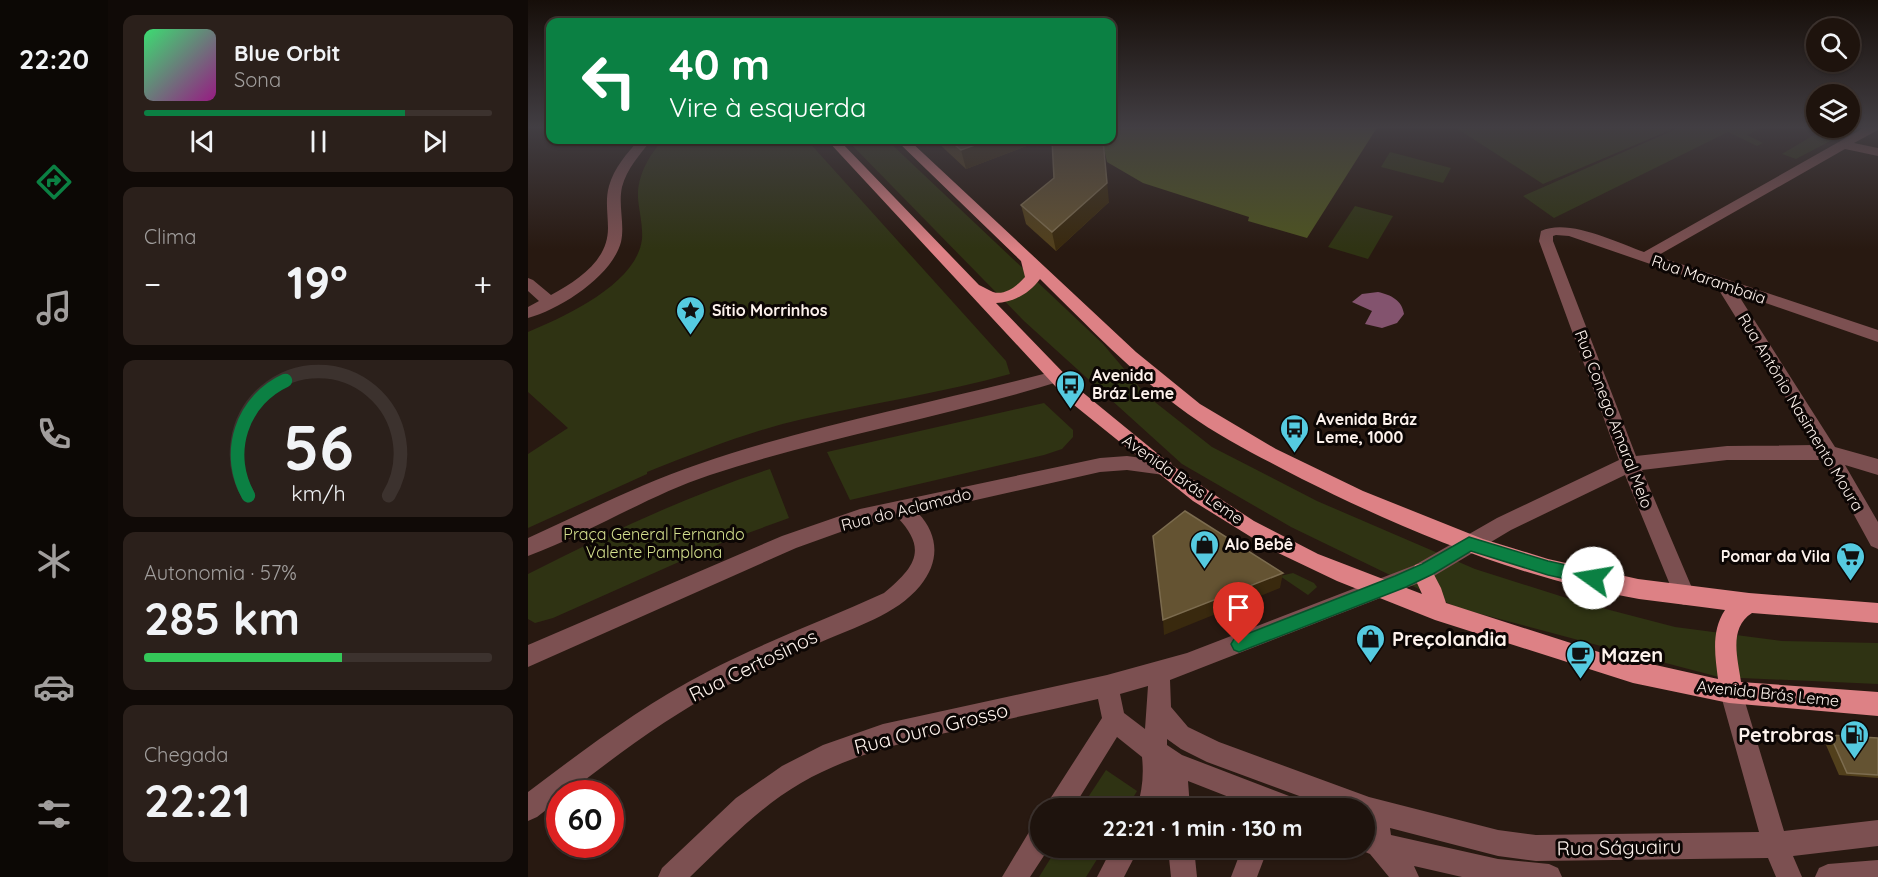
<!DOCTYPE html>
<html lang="pt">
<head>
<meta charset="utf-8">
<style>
  :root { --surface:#1e130d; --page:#2b201b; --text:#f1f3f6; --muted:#a19e9d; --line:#3c322e; --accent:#0b8043 }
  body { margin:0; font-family:Quicksand,sans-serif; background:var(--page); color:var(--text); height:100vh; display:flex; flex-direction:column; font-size:22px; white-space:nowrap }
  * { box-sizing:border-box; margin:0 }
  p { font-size:20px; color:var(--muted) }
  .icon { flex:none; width:33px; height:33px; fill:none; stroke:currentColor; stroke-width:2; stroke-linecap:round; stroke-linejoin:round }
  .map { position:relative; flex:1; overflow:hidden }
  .sheet { display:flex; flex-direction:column; gap:15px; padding:15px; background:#100a07; width:420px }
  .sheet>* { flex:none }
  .top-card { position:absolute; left:18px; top:18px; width:570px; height:126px; border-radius:12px; box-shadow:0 2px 4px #0004,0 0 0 2px var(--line); background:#0b8043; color:#fff; overflow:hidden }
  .tools { position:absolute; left:1278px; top:18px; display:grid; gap:12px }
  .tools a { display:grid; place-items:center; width:54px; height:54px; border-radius:50%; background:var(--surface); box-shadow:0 2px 4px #0004,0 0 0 2px var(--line); font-size:30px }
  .speed { position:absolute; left:18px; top:780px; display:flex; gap:12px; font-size:30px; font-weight:700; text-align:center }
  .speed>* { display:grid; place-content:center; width:78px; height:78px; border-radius:50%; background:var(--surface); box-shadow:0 2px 4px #0004,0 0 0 2px var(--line); line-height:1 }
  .speed .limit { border:9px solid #d22; background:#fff; color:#111 }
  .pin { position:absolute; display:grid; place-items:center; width:51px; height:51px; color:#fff; margin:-62px -26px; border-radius:50% 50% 50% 0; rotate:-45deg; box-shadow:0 0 6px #0007 }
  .pin .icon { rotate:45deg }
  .me { position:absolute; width:66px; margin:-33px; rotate:283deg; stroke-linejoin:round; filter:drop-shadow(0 0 4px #0008) }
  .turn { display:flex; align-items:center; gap:21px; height:126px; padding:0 24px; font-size:27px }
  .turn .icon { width:78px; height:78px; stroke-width:2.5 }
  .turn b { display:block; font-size:42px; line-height:51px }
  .big { font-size:45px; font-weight:800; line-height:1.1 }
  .sheet .card { flex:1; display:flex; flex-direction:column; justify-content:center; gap:9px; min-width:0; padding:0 21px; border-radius:12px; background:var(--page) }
  .sheet .dial { align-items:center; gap:0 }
  .dial svg { height:156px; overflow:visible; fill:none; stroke:var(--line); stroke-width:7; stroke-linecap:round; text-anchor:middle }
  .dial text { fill:var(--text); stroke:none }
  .song { display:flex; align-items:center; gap:18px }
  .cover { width:72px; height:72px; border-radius:9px; background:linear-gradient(135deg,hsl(140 70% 55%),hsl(310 70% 35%)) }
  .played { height:6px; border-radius:3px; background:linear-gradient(90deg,var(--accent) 75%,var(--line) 75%) }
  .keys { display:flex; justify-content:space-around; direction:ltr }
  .heat { display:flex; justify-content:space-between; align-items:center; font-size:33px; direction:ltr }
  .charge { height:9px; border-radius:4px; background:linear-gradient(90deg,#34c759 57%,var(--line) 0) }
  .trip { position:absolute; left:502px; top:798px; width:345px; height:60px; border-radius:30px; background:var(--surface); box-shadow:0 2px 4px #0004,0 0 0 2px var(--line); font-weight:800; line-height:60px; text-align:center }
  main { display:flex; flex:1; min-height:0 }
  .menu { display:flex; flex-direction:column; width:108px; justify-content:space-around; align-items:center; background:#0c0805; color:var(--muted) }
  .menu .icon { width:42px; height:42px }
  .menu .selected { color:var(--accent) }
  .menu b { font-size:27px; color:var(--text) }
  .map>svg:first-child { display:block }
  .green { fill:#2f3313 }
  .forest { fill:#4e5420 }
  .water { fill:#83536e }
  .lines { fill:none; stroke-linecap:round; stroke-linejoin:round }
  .minor { fill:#7c5051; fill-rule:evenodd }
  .major { fill:#dd8185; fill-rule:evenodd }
  .wall { fill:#52401c }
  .shaded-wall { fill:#39290e }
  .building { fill:#645332; stroke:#7c6c4f; stroke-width:1.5 }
  .route { fill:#0b8043; stroke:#07532c; stroke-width:1.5 }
  .labels { text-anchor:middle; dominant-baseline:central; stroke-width:6; stroke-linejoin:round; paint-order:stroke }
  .street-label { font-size:16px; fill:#fdf2ec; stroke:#0c0604 }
  .poi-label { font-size:16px; font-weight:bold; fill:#fdf2ec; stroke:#0c0604; text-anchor:start }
  .park-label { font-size:16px; fill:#d3de8d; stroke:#0c0604 }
  .near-poi-label { font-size:20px; font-weight:bold; fill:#fdf2ec; stroke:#0c0604; text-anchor:start }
  .near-street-label { font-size:20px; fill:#fdf2ec; stroke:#0c0604 }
</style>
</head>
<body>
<main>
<nav class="menu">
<b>22:20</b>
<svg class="icon selected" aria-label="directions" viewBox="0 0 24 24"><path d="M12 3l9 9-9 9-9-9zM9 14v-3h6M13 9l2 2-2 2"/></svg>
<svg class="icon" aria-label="music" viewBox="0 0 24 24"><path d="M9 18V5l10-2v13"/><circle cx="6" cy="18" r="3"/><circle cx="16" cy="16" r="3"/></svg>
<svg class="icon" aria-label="phone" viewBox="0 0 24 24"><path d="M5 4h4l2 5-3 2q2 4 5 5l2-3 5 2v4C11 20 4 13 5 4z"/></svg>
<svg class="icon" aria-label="climate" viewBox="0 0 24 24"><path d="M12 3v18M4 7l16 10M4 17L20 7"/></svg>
<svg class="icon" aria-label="car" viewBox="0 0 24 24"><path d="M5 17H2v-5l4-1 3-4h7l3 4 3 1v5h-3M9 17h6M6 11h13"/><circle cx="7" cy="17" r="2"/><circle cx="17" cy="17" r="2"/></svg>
<svg class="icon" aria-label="filters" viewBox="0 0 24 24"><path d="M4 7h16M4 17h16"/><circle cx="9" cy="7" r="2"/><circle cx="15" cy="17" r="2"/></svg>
</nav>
<section class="sheet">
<div class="card">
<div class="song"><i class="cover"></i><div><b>Blue Orbit</b><p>Sona</p></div></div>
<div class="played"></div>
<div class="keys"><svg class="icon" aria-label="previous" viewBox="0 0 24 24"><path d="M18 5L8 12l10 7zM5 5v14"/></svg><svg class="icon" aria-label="pause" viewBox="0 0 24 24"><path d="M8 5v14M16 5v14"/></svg><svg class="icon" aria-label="next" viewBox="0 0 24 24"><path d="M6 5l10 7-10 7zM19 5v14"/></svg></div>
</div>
<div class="card"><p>Clima</p>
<div class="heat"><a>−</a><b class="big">19°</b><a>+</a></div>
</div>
<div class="card dial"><svg viewBox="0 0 100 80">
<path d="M14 69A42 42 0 1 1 86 69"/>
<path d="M14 69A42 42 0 0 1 33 10" stroke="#0b8043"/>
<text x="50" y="56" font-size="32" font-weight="700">56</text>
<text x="50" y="72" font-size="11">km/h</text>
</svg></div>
<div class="card"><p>Autonomia · 57%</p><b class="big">285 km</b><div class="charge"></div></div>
<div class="card"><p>Chegada</p><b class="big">22:21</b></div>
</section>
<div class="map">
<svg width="1350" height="877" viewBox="0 0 1350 877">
  <rect width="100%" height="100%" fill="#281911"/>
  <!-- green -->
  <g class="green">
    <path d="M925,126H1152L1015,184Z"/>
    <path d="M1155,126H1237L1219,135L1235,143L1229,146L1200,132L1026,218L995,196Z"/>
    <path d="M1277,126L1298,128L1304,130L1309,128L1331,126L1268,159L1254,154L1289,133Z"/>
    <path d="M135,140H279L478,361L482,374C414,393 344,403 275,419C222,431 170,452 119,472V474L0,528V454L40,428L0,392V332C36,317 109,284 114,239C115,225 111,211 110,198C109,176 121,155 135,140Z"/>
    <path d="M319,140H359L575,344L618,395L684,447L789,501L947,569L1051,602L1147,627L1254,641L1350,643V684L1191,677L1069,645L930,608L763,527L654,464L496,321Z"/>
    <path d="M862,152L923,168L915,183L853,167Z"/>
    <path d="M827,206L865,216L840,259L800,247Z"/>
    <path d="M516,403L545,430V437L534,449L516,455L322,500L299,452Z"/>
    <path d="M242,469L261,518L198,541L25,618L7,623L0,619V574C79,534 158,496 242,469Z"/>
    <path d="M765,573L786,583L789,587L780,595L752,576Z"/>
    <path d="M578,770L609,791L599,808H553Z"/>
    <path d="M529,848H576L558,877H511Z"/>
  </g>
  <!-- forest -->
  <path class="forest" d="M584,126H850L779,238L720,221L721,217L615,183L579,162L574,140H584Z"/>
  <!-- water -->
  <path class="water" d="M850,292C863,295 874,300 876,314L869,323L854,328L837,324L844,311L824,302L834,294Z"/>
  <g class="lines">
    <!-- minor -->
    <g class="minor">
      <path d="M1339,126H1350V130L1326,143L1350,148V156L1317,149L1129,256L1350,330V342L1209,293L1307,447L1350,459V475L1317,465L1350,522V549L1343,546L1296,460H1199L1114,470L1167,595L1163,602L1156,605L1149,602L1097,475L983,530L901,579L642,680L643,707L660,727L691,742L841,797L970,830L1008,835L1231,832L1192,692L1195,684L1203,681L1211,684L1214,692L1256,831L1350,820V846L1265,856L1274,877H1248L1240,858L1008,861L970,856L862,828L863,835L970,859L1021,864L1030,868L1034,877H934L886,866L891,877H861L842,854L828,848H837V808H804L679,762L653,749L639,739V745L654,755L769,799L772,808H729L660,781L662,808H638L637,802L634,808H609C614,791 616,776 614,757L589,737L545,808H519L522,799L574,718L570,699C527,709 484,718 441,728C383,740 325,753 273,783C231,807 197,844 162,877H130L134,868L208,798L254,766L295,745L355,724L579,675L659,653L887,565L969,518L1091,460L1011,241L1013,231C1040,218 1088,242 1116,252ZM1028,235L1041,236L1189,287L1287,445L1199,446L1108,456L1025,241V236ZM620,686L617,729L596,713L592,694Z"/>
      <path d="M111,140H123C112,155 99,168 94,187C90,205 97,224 93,242C84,276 33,309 0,318V307L11,301L0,291V278L5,280L23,295C50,280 80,261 80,228C80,214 77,200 81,186C86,168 99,153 111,140Z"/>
      <path d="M527,371L533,373L535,377L533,381C417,417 297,437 182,475C119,496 62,533 0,556V538C57,512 112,484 171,464C287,424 409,402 527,371Z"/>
      <path d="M599,456L643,462L645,467L643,472L636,475L599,470L572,472L390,513C411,535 412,562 392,586C368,615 327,627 293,642C261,655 229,670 198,686C141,716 90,754 39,794H32V799L9,817L0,821V792C57,749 115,705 179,672C236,642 297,620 356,593C386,568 401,550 369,517L332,525L268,548L0,667V645L254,536L332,509L572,458Z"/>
      <path d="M513,823V848H521L502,877H474L504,827Z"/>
      <path d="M584,848H611L596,877H569Z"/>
      <path d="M640,848H666L669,877H643Z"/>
      <path d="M714,848H740L729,877H703Z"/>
      <path d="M1350,860V877H1287L1291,868L1300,864Z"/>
    </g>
    <!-- major -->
    <path class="major" d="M299,140H311L451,285C456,287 460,290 465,292C477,296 490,285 497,277L493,261L368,140H381L608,352L672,404L748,449L835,491L955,539L1020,559L1110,579L1221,593L1350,603V623L1224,613C1200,628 1210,659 1213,682L1350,692V716L1201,703L1105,683L907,620L809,581L744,550L665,501L541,401ZM512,279C559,325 606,375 660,414C695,439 736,459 774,479C878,531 996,580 1111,599C1140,603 1169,606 1197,610C1183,631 1187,655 1190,679L1074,653L918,603L913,588L901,565L894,563L887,565L884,572L894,594L790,554L726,521L697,502L641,463L553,391L468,303C486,302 502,293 512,279Z"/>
  </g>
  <!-- wall -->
  <g class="wall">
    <path d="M407,140H514L438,169Z"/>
    <path d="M526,178L581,202L528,251L498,224L493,205Z"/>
    <path d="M1302,735L1350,738V778L1311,775L1295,738Z"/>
  </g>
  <!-- shaded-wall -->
  <g class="shaded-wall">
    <path d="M461,140H514L438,169L433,150Z"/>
    <path d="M575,140L581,202L528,251L524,232Z"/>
    <path d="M755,573L752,588L636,635L635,620Z"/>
  </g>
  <!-- building -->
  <g class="building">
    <path d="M421,140H461L433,150Z"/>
    <path d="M524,140H575L579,183L524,232L493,205L526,178Z"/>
    <path d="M657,511L755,573L635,620L625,536Z"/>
    <path d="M1302,735L1350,738V775L1319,773Z"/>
  </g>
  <!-- sky -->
  <linearGradient id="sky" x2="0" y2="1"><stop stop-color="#160e09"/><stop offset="0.51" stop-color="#423e43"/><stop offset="1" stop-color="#423e43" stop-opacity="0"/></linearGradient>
  <rect width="1350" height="249" fill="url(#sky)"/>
  <!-- route -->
  <path class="route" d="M941,537L1020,561L1065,571L1071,573L1073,578L1071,583L1065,585L1020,575L943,551L905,574L878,587L711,652L706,650L703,644L706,639L867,576L894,564Z"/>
  <!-- icons -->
  <defs>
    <symbol id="sight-pin" viewBox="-11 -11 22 30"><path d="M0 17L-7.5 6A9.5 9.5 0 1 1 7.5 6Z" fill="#55cae0" stroke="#0c0604"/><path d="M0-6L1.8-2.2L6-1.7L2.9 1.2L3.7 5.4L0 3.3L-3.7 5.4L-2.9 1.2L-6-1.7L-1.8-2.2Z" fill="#111"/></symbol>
    <symbol id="bus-pin" viewBox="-11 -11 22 30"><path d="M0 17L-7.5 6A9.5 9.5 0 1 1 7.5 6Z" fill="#55cae0" stroke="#0c0604"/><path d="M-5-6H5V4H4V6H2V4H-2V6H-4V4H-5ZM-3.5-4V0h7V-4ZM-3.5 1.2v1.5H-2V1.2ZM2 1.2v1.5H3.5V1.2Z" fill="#111"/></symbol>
    <symbol id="shop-pin" viewBox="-11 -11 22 30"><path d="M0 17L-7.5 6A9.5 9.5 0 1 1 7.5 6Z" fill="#55cae0" stroke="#0c0604"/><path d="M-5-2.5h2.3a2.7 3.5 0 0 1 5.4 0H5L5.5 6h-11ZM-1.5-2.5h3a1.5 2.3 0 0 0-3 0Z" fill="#111"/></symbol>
    <symbol id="supermarket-pin" viewBox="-11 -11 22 30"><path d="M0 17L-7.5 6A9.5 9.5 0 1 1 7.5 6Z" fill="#55cae0" stroke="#0c0604"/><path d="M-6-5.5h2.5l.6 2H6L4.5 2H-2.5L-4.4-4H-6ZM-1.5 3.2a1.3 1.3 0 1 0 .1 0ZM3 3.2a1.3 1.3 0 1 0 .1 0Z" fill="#111"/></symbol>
    <symbol id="cafe-pin" viewBox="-11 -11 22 30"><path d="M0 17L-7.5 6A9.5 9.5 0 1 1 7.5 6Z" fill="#55cae0" stroke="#0c0604"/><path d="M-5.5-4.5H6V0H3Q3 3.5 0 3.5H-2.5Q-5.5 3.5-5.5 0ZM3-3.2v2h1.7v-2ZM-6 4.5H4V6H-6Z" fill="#111"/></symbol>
    <symbol id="fuel-pin" viewBox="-11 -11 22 30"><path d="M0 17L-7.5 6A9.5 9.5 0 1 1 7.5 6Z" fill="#55cae0" stroke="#0c0604"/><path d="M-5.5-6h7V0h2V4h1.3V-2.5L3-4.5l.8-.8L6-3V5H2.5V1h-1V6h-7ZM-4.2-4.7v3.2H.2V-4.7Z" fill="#111"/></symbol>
  </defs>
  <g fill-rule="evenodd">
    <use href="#sight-pin" x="146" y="294" width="33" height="45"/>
    <use href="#bus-pin" x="526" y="368" width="33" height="45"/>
    <use href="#bus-pin" x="750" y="412" width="33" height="45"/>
    <use href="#shop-pin" x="660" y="528" width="33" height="45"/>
    <use href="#supermarket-pin" x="1306" y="540" width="33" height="45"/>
    <use href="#shop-pin" x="826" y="622" width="33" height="45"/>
    <use href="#cafe-pin" x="1036" y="638" width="33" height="45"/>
    <use href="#fuel-pin" x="1310" y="718" width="33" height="45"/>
  </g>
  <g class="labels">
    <!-- street labels -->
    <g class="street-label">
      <text transform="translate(1181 279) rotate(19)">Rua Marambaia</text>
      <text transform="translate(1273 412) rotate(59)">Rua Antônio Nasimento Moura</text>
      <text transform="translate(1086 419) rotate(69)">Rua Conego Amaral Melo</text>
      <text transform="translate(655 479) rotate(35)">Avenida Brás Leme</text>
      <text transform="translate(378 509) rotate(-14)">Rua do Aclamado</text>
      <text transform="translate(1240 693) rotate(6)">Avenida Brás Leme</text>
    </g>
    <!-- poi labels -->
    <g class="poi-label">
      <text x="184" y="310">Sítio Morrinhos</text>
      <text x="564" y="375">Avenida<tspan x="564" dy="18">Bráz Leme</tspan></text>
      <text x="788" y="419">Avenida Bráz<tspan x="788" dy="18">Leme, 1000</tspan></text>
      <text x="697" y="544">Alo Bebê</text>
      <text x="1302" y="556" text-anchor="end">Pomar da Vila</text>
    </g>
    <!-- park labels -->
    <g class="park-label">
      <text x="126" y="534">Praça General Fernando<tspan x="126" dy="18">Valente Pamplona</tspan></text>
    </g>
    <!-- near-poi labels -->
    <g class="near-poi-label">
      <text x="864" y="638">Preçolandia</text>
      <text x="1073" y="654">Mazen</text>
      <text x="1306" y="734" text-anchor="end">Petrobras</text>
    </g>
    <!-- near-street labels -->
    <g class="near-street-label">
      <text transform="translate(225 665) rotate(-26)">Rua Certosinos</text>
      <text transform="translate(403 728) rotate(-14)">Rua Ouro Grosso</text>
      <text transform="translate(1091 847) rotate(-1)">Rua Ságuairu</text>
    </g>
  </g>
</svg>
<div class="tools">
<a><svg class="icon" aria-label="search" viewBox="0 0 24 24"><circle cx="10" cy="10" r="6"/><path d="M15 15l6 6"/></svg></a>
<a><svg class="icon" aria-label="layers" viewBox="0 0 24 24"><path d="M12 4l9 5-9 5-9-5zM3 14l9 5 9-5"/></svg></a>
</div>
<div class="speed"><div class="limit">60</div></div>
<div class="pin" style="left:711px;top:644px;background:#d93025"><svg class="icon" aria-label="arrive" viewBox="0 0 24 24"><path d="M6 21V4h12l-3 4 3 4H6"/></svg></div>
<svg class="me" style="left:1065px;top:578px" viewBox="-20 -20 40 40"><circle r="19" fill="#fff"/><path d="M0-13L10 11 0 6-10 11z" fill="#0b8043"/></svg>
<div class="trip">22:21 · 1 min · 130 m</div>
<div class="top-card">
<div class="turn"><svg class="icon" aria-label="left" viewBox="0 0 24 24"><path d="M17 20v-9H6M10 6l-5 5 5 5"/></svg><div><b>40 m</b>Vire à esquerda</div></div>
</div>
</div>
</main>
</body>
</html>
